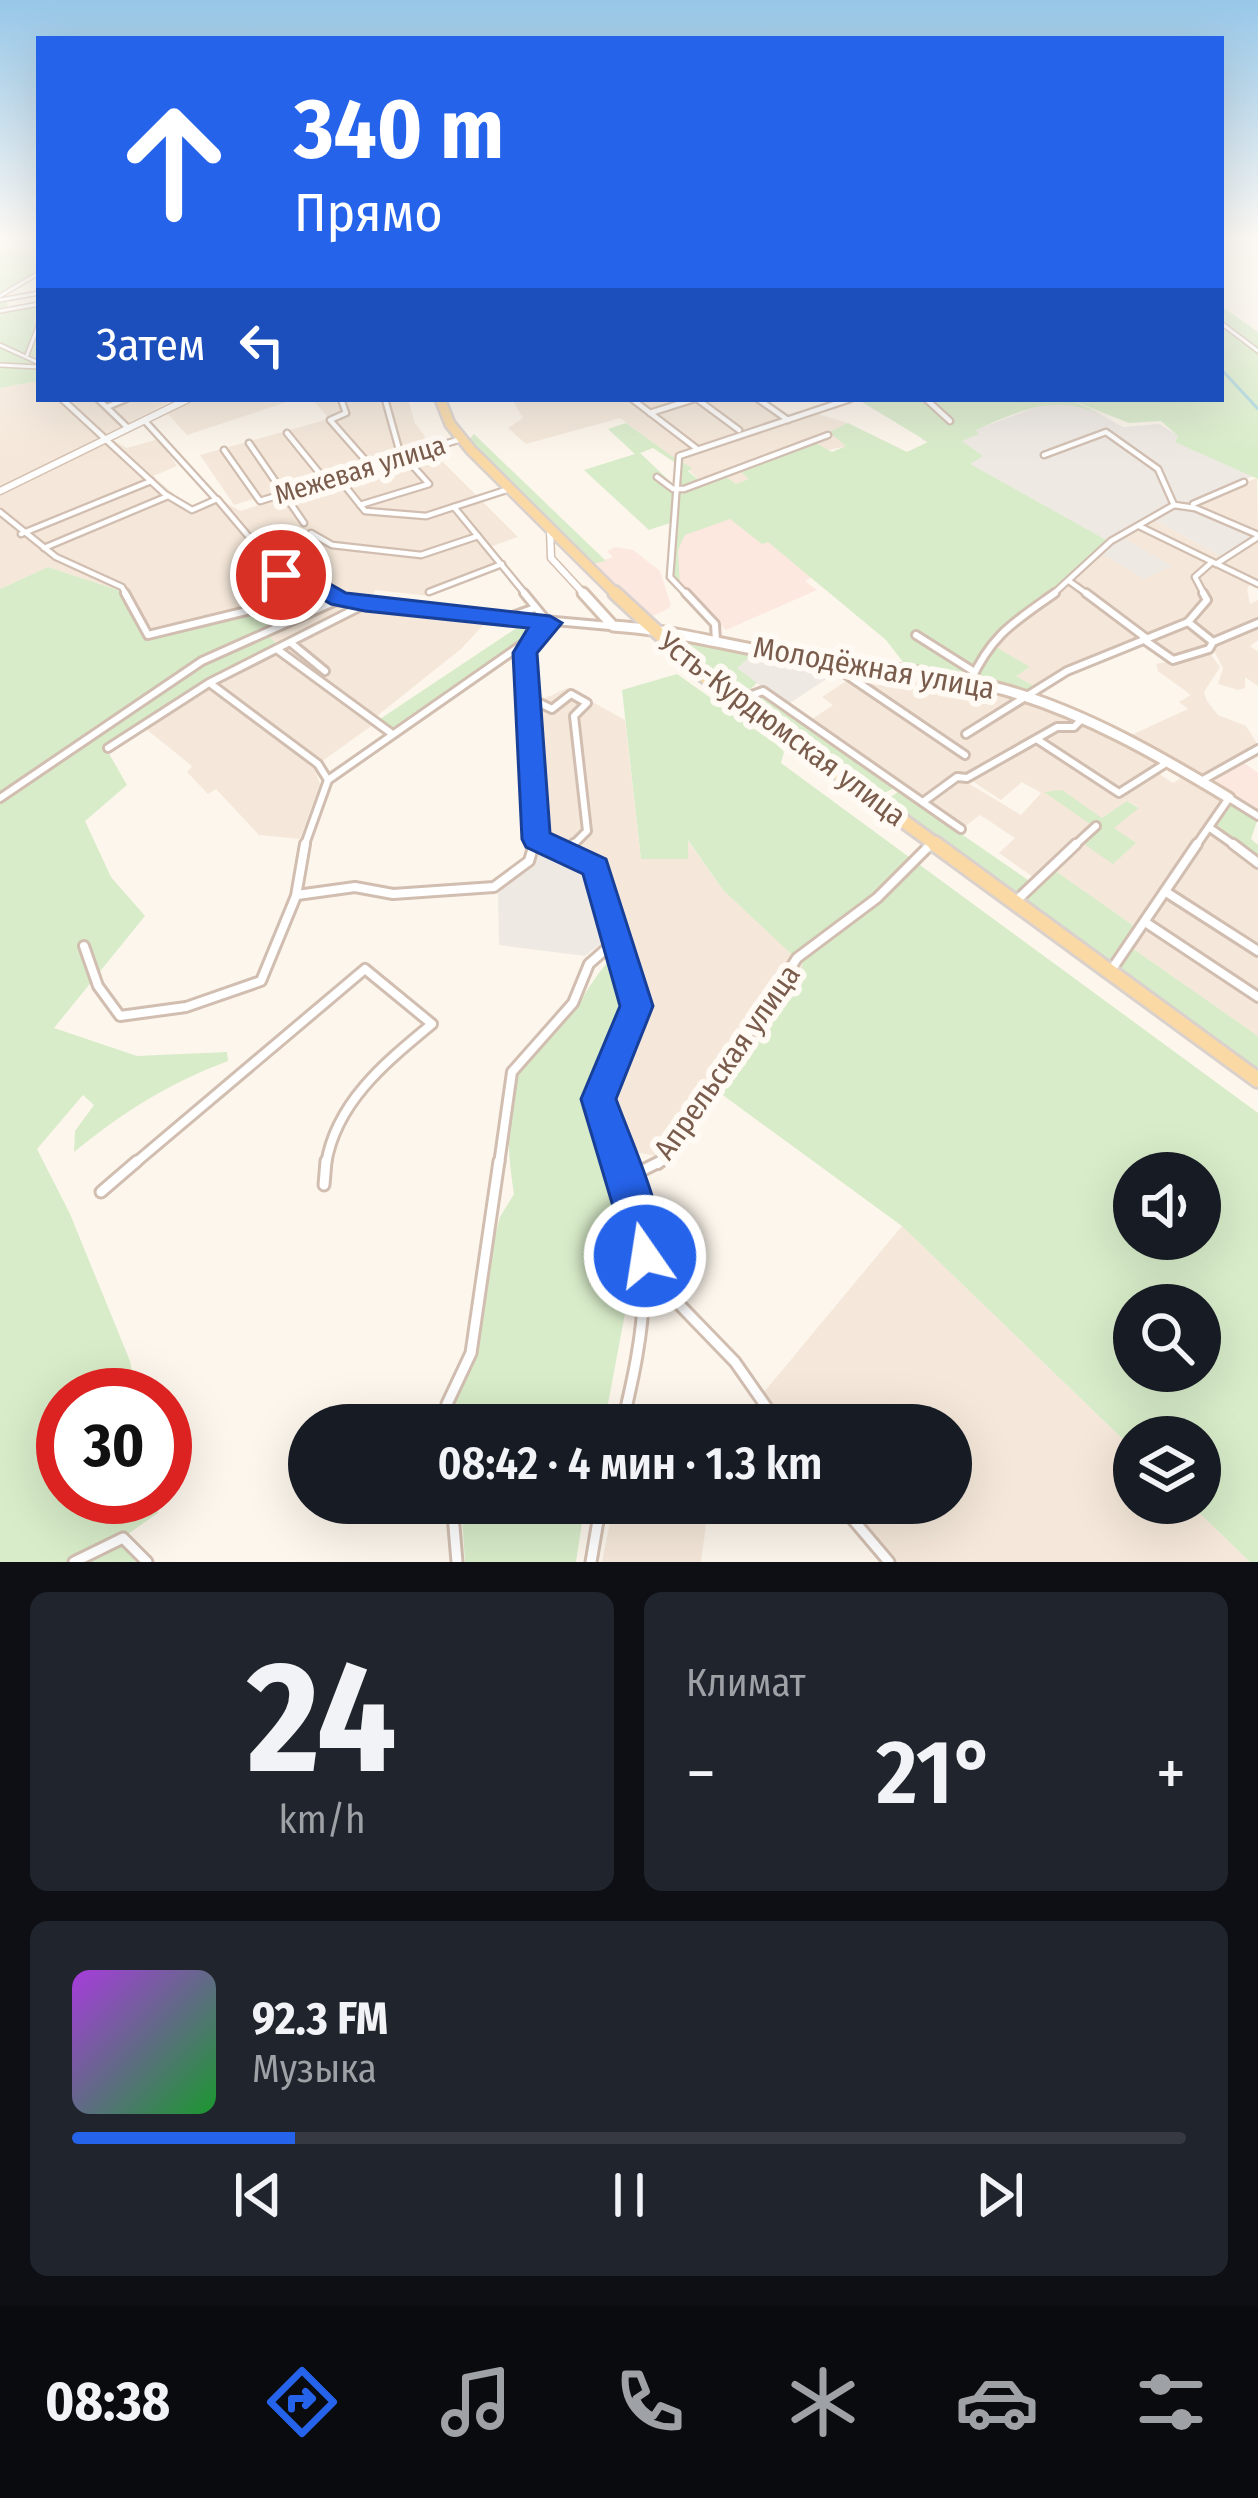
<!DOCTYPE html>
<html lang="ru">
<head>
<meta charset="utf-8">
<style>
  :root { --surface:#171b24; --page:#20242c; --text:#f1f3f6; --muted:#9ea1a6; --line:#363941; --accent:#2563eb }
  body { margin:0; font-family:"Fira Sans Condensed",sans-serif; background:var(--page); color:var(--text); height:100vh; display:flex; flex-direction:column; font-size:45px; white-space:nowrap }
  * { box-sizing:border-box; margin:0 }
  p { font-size:39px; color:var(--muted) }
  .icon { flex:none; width:66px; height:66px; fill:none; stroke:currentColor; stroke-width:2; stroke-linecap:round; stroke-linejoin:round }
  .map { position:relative; height:1562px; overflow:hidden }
  .side { display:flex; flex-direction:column; gap:30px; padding:30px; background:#0d0f14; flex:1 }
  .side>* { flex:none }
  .hud { position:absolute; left:36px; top:36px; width:1188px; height:366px; border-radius:0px; box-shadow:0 12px 48px #0002; background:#2563eb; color:#fff; overflow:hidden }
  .controls { position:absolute; left:1113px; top:1152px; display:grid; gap:24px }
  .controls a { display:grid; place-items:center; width:108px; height:108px; border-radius:50%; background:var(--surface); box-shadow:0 12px 48px #0002; font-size:60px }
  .speed { position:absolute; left:36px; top:1368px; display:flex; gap:24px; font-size:60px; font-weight:700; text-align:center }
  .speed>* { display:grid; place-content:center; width:156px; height:156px; border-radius:50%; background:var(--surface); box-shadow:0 12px 48px #0002; line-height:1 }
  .speed .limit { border:18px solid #d22; background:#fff; color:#111 }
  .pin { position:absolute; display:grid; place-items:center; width:102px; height:102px; color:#fff; margin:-51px; border:6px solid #fff; border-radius:50%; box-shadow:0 3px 12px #0007 }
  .me { position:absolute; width:132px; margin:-66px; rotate:347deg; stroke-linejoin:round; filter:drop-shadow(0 0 9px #0008) }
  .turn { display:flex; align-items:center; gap:42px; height:252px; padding:0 60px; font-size:54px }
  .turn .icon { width:156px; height:156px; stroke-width:2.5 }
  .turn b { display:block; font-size:84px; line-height:102px }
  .then { display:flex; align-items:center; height:114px; padding:0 60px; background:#0003; gap:24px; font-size:45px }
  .big { font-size:90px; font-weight:600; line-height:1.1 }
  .side .widget { flex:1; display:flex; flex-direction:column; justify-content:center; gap:18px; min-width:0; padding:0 42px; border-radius:18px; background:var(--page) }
  .side .dial { align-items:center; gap:0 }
  .dial b { font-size:156px; line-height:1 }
  .song { display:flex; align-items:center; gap:36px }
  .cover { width:144px; height:144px; border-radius:18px; background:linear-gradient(135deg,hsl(280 70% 55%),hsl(130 70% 35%)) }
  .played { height:12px; border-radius:6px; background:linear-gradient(90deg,var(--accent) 20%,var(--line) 20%) }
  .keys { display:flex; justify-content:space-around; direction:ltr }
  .heat { display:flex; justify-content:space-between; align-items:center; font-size:66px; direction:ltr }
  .side .tiles { flex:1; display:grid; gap:30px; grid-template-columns:1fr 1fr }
  .widget:last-child { grid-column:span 2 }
  .trip { position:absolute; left:288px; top:1404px; width:684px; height:120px; border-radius:60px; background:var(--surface); box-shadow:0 12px 48px #0002; font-weight:600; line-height:120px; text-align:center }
  .tab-bar { display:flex; height:192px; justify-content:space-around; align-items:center; background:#090b0e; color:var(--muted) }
  .tab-bar .icon { width:84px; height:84px }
  .tab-bar .current { color:var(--accent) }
  .tab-bar b { font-size:54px; color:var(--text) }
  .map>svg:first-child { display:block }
  .residential { fill:#f5e8da }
  .commercial { fill:#fde8e0 }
  .industrial { fill:#efe9e4 }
  .green { fill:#d8ecc9; fill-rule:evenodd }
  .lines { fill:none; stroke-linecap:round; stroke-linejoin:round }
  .stream { stroke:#a5d3da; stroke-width:3 }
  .street-far4-casing { stroke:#d1beb0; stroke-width:6 }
  .street-far3-casing { stroke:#d1beb0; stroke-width:9 }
  .street-far2-casing { stroke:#d1beb0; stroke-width:12 }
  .street-far1-casing { stroke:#d1beb0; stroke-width:14 }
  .street-casing { stroke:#d1beb0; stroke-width:15 }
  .secondary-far1-casing { stroke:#d6c0b0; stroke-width:9 }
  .secondary-casing { stroke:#d6c0b0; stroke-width:15 }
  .primary-far2-casing { stroke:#dad1cd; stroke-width:14 }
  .primary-far1-casing { stroke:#dad1cd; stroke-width:18 }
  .primary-casing { stroke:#dad1cd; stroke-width:20 }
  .street-far4 { stroke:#fff; stroke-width:3 }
  .street-far3 { stroke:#fff; stroke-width:4.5 }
  .street-far2 { stroke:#fff; stroke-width:6 }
  .street-far1 { stroke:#fff; stroke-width:8 }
  .street { stroke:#fff; stroke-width:9 }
  .secondary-far1 { stroke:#fff; stroke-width:6 }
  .secondary { stroke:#fff; stroke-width:9 }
  .primary-far2 { stroke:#fbd9a5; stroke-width:9 }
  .primary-far1 { stroke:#fbd9a5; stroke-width:12 }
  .primary { stroke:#fbd9a5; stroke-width:14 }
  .route { fill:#2563eb; stroke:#184099; stroke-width:3 }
  .labels { text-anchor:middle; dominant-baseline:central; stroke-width:12; stroke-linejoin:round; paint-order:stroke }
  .far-street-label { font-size:27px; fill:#7a5c4d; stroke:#fffaf3 }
  .street-label { font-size:30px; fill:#7a5c4d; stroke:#fffaf3 }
</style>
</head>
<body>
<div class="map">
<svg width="1258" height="1562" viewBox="0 0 1258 1562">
  <rect width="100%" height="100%" fill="#fdf6ec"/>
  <!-- residential -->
  <g class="residential">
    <path d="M39,381V399H175L0,488V388Z"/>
    <path d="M192,399H296L187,435L167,413Z"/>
    <path d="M312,399H408L415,423L431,445L234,505L200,455L325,420L327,416Z"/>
    <path d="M512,399H630L692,448L674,458L620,418L526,444L508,428L523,418Z"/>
    <path d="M634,399H756L785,419L696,446Z"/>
    <path d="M814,413L848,423L830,432L847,446L739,470L750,479L736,484L701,482L679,460Z"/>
    <path d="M109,438L127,448L159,439L177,466L153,476L194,512L223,501L240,511L432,451L518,537L490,547L506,567L430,596L375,590L368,603L279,646L267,634L265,605L187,633L146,639L118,590L48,567L0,589V493Z"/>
    <path d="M1257,478L1258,533L1196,507L1204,499Z"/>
    <path d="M1155,520L1224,558L1196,574L1205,600L1189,621L1065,670L1037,688L1015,676L1029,668L991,644L1069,584H1076L1074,580L1099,552Z"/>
    <path d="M1258,539V583L1251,582L1247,590L1250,604L1258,600V640L1250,646L1258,652V686L1245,677V688L1238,690L1218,684L1223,668L1213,649L1215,642L1171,659L1147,640L1191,622L1208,597L1199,575Z"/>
    <path d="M365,606L487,621L461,649L377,716L374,724L314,767L320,784L300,839L259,835L216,789L208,794L187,772L192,766L146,729L207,687Z"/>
    <path d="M1209,652L1220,667L1204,692L1207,701L1218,715L1246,726L1258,745L1215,771L1197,774L1127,737L1188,709L1179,702L1191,695L1158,671L1156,664Z"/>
    <path d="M834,662L974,684L1019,696L1005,710L1027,699L1124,740L1162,761L1152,769L1173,783L1186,775L1213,792L1221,804L1137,928L1054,870L1081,842L1114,863L1135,843L1113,828L1138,807L1128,801L1102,818L1062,791L1046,792L1091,824L1033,877L999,853L1015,838L980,815L963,828L928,804L958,777L1021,815L1041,793L1022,782L1001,800L963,775L920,798L809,721L833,705L822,697L848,680L968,760L971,757L852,680L831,664Z"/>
    <path d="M567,688L625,720L641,859L686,838L723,890L804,965L676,1160L620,1149L608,1100L611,1075L639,1003L635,983L599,865L541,831L533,704Z"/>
    <path d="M1214,834L1258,866V949L1170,891L1207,835Z"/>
    <path d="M1167,897L1258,954V995L1150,921Z"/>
    <path d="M1150,927L1258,1000V1036L1132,948Z"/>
    <path d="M902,1226L1134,1450V1503H1189L1250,1562H884L833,1503H951V1425H764L750,1409Z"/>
    <path d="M614,1503H709L701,1562H602Z"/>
  </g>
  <!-- commercial -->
  <g class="commercial">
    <path d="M731,512L812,577L805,581L817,590L726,630L675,582V540L680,532Z"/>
    <path d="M616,547L633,550L660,571L671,606L666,610L648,618L592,564L613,557L607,551Z"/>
    <path d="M1243,762L1258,773V813L1211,783Z"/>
  </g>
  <!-- industrial -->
  <g class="industrial">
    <path d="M1048,403L1086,406L1123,427L1159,424L1179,436L1175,441L1253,476L1190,503L1169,505L1108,541L921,439L975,430Z"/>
    <path d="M1184,505L1254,535L1255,537L1224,558L1155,520Z"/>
    <path d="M1122,537L1172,566L1144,579L1099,552Z"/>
    <path d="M758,650L820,659L837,672L787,705L736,668Z"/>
    <path d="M544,850L575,859L596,873L610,925L608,938L585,956L499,945L498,893Z"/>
  </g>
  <!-- green -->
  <g class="green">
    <path d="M27,237H39V274L0,293V252Z"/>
    <path d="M0,299H7V311L39,306V381L0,388Z"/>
    <path d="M1221,306L1258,332V479L1175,442L1178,436L1161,421L1129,423L1071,400L1113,420C1059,392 1028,407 976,430L979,434L962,441L983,456L970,464L1108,541L1051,595L1000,629L964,677L907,667L886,640L768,542L762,544L730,519L685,535L678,550L680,584L673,577L679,460L692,468L688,471L701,482L723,475L736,484L749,479L738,469L810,440L832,452L846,446L829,432L848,423L907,452L928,442L857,399H1221Z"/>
    <path d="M626,423L676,459L674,462L653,448L640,453L676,487L673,522L649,530L584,470L635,454L608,429Z"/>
    <path d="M474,434L606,561L592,564L469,440Z"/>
    <path d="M48,567L118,590L146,639C193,632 238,607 285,604L295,621L267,634L279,646L213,678L104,745L127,785L85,821L111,877L145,916L54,1028L137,1056L227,1052L228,1061C169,1083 123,1112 74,1152L75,1131L94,1105L83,1095L37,1149L70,1214L130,1361L137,1395H63V1497H156L158,1513L128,1534L129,1553L136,1562H0V589Z"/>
    <path d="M521,625L532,632L392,728L380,719Z"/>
    <path d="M678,638L758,650L737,668L757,683L746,693L734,692L672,644Z"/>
    <path d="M991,644L1030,667L1016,676L1037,688L1025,693L977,678L976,672Z"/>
    <path d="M677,674L780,747L784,752L781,763L1258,1113V1562H1250L1189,1503H1200V1437H1134V1450L902,1226L720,1093L803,965L723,890L688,840V859H641L622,690ZM1134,1173H1200V1239H1134ZM1134,1305H1200V1371H1134Z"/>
    <path d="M758,694L764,695L895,788L877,796L752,704L750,698Z"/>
    <path d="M1062,790L1102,818L1127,801L1139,808L1114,828L1136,843L1113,864L1081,842L1096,828L1044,792Z"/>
    <path d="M899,791L1028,880L1031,886L1012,893L889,805L888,799Z"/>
    <path d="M1232,804L1258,818L1251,839L1258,845V860L1216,827Z"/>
    <path d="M1054,870L1137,928L1113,960H1106L1026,901V896Z"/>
    <path d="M1132,948L1258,1036V1070L1123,973L1121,964Z"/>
    <path d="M615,954L636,1000L600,1090L601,1116L615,1162L628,1237L627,1303L604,1425H452L450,1411L480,1337L490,1255L500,1217L514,1194C507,1149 501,1084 533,1047C545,1032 564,1023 575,1008C589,989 598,971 615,954Z"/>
    <path d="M461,1503H585L576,1562H465Z"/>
  </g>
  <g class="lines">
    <!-- stream -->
    <path class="stream" d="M1221,369L1258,409"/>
    <defs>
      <g id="street-far4">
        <path d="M0,296L39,273"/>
        <path d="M0,300L39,293"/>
        <path d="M0,311L39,304"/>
        <path d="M1221,323L1258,351"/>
        <path d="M0,345L39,363"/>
        <path d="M27,355L39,324"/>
        <path d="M0,365L39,367"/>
      </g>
      <g id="street-far3">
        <path d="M62,399L165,494L192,510L217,499L281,575L334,596"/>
        <path d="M98,399L127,427"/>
        <path d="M341,399L346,413L330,420L367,462L400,453L385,399"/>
        <path d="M632,399L696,448"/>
        <path d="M697,399L739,430"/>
        <path d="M758,399L788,420"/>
        <path d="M926,399L950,421"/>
        <path d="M107,407L126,399"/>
        <path d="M650,413L694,399"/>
        <path d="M145,421L215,498"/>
        <path d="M287,433L325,480"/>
        <path d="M249,443L304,523"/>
        <path d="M224,450L260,501L461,439"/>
        <path d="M1044,455L1106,432L1158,469L1174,505"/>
        <path d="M337,476L365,511L426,516L509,489"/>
        <path d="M657,477L673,489H684L828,435"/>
        <path d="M1193,504L1244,482"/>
        <path d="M360,505L429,484L403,455"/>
        <path d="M1174,505L1195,508L1258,535"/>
        <path d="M454,507L527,596"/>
        <path d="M0,512L56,557L122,587L127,596"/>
        <path d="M1139,526L1258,584"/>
        <path d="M311,533L332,545L421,555L478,536"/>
        <path d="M21,534L151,481"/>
        <path d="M44,548L168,496"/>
        <path d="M1216,564L1258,537"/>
        <path d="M1069,581L1090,596"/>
        <path d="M429,592L502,564"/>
        <path d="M688,596L670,577L679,456L850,399"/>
        <path d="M1051,596L1111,541L1174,505"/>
        <path d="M1205,596L1195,577L1212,562"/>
      </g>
      <g id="street-far2">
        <path d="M125,593L148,635L300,598L610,626"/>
        <path d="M327,593L336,597"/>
        <path d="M524,593L547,621"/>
        <path d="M686,593L715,624L716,641"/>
        <path d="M1086,593L1146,638"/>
        <path d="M510,617L535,608"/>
        <path d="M1188,622L1213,642"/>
        <path d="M550,623L537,632L525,653L536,839L553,847"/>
        <path d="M916,635L973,671"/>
        <path d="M1143,639L1173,660L1209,649L1213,642L1258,623"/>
        <path d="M291,643L325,671"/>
        <path d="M278,650L391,733"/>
        <path d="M828,662L965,755"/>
        <path d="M970,682C992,634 1013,623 1055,593"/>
        <path d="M211,684L318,764L328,780"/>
        <path d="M529,698L552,709L571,694L587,703L574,716L587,831L571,847"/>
        <path d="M741,699L763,691L961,829"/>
        <path d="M966,734L1067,671L1188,622L1207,600L1203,593"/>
        <path d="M1038,740L1119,793L1168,762"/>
        <path d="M108,748L209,683L365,604"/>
        <path d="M1201,781L1258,749"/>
        <path d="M0,798L202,661L336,601"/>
        <path d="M923,802L957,777L967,778L1057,727H1074L1083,718"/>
        <path d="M1210,828L1237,847"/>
        <path d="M304,847L328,780L530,639"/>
        <path d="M533,847L536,839"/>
        <path d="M1073,847L1096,826"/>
        <path d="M1195,847L1229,798L1258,816"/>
      </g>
      <g id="street-far1">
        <path d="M1233,844L1258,863"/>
        <path d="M567,852L574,844"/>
        <path d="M1166,892L1258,951"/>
        <path d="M297,895L355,887L393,894L494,887L529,861L534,844"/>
        <path d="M1017,900L1076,844"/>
        <path d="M1145,922L1258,997"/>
        <path d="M614,942L637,1007L598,1099L622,1164"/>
        <path d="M84,946L98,986L120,1016L186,1007L261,981L296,896L305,844"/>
        <path d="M1112,969L1197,844"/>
        <path d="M134,1164L365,969L432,1024C386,1062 336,1102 326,1164"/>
        <path d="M499,1164L512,1072L573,1003L589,964L614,942L596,868L547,844"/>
        <path d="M658,1164L670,1154L797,958L877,898L930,845"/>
      </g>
      <g id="street">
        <path d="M621,1161C656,1260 646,1326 622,1425"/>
        <path d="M625,1179L661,1161"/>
        <path d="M324,1185L326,1161"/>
        <path d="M101,1192L137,1161"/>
        <path d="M647,1271L735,1362L779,1425"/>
        <path d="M444,1425L447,1404L471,1353L499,1161"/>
        <path d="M452,1503L457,1562"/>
        <path d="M839,1503L889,1562"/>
        <path d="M74,1562L123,1538L147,1562"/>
        <path d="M591,1562L601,1503"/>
      </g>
      <g id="secondary-far1">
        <path d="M0,491L188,399"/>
        <path d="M550,529L551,558L586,596"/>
      </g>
      <path id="secondary" d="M583,593L613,626C666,629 716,643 768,652C847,664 927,669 1005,690C1085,713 1158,755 1229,798"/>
      <path id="primary-far2" d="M440,399L450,424L471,450L618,596"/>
      <path id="primary-far1" d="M615,593L707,678L939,847"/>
      <path id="primary" d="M935,844L1258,1080"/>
    </defs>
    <!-- street-far4 casing -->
    <use href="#street-far4" class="street-far4-casing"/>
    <!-- street-far3 casing -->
    <use href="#street-far3" class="street-far3-casing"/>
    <!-- street-far2 casing -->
    <use href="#street-far2" class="street-far2-casing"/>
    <!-- street-far1 casing -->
    <use href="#street-far1" class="street-far1-casing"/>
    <!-- street casing -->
    <use href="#street" class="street-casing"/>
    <!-- secondary-far1 casing -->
    <use href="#secondary-far1" class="secondary-far1-casing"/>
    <!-- secondary casing -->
    <use href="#secondary" class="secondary-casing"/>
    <!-- primary-far2 casing -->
    <use href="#primary-far2" class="primary-far2-casing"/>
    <!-- primary-far1 casing -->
    <use href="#primary-far1" class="primary-far1-casing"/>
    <!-- primary casing -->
    <use href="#primary" class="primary-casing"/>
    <!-- street-far4 -->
    <use href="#street-far4" class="street-far4"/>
    <!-- street-far3 -->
    <use href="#street-far3" class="street-far3"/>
    <!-- street-far2 -->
    <use href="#street-far2" class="street-far2"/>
    <!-- street-far1 -->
    <use href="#street-far1" class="street-far1"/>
    <!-- street -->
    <use href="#street" class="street"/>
    <!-- secondary-far1 -->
    <use href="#secondary-far1" class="secondary-far1"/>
    <!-- secondary -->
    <use href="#secondary" class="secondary"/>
    <!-- primary-far2 -->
    <use href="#primary-far2" class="primary-far2"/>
    <!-- primary-far1 -->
    <use href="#primary-far1" class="primary-far1"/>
    <!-- primary -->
    <use href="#primary" class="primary"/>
  </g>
  <!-- sky -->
  <linearGradient id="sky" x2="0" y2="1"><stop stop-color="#97c7e8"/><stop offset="0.52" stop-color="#fefbf6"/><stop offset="1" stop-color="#fefbf6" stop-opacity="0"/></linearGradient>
  <rect width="1258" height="456" fill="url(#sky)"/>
  <!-- route -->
  <path class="route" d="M281,568L321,579L346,593L550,616L562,623L537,653L550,833L606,859L653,1006L616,1099C630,1139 675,1232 659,1270L645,1276L632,1270L581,1099L620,1006L583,874L526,847L522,839L513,653L528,628L365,611L331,604L305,589L273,580V570Z"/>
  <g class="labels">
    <!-- far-street labels -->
    <g class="far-street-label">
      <text transform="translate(360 470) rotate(-17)">Межевая улица</text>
    </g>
    <!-- street labels -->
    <g class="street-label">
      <text transform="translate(874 668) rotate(10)">Молодёжная улица</text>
      <text transform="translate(782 729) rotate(37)">Усть-Курдюмская улица</text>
      <text transform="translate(727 1062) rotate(-55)">Апрельская улица</text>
    </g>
  </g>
</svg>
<div class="controls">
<a><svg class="icon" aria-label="sound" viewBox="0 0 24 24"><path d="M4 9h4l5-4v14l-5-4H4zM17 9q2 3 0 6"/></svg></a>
<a><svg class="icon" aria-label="search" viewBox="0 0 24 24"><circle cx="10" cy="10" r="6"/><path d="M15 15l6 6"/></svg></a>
<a><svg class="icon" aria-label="layers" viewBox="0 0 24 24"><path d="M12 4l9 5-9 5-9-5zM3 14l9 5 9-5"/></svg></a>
</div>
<div class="speed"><div class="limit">30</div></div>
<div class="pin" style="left:281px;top:575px;background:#d93025"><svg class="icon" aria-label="arrive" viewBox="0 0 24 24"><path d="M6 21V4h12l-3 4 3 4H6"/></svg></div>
<svg class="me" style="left:645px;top:1256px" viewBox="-20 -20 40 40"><circle r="17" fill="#2563eb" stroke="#fff" stroke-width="3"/><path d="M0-11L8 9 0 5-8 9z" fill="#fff"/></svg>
<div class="trip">08:42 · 4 мин · 1.3 km</div>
<div class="hud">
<div class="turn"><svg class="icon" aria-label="ahead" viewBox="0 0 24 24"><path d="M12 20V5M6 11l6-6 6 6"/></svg><div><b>340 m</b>Прямо</div></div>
<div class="then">Затем<svg class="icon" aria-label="left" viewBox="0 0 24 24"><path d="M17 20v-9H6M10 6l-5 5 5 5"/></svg></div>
</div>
</div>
<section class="side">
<div class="tiles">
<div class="widget dial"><b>24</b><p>km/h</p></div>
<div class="widget"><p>Климат</p>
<div class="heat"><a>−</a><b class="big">21°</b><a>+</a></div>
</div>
<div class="widget">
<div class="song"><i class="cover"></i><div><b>92.3 FM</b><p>Музыка</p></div></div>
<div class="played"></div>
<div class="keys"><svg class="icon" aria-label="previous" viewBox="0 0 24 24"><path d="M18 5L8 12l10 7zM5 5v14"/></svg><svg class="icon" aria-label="pause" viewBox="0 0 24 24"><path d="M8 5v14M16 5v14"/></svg><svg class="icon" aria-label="next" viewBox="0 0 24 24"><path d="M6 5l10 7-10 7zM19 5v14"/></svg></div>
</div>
</div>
</section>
<nav class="tab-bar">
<b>08:38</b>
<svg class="icon current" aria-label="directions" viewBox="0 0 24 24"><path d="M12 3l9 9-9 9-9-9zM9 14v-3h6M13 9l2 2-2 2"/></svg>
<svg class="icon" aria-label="music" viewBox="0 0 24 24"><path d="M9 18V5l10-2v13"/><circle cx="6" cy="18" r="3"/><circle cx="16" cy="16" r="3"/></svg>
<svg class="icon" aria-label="phone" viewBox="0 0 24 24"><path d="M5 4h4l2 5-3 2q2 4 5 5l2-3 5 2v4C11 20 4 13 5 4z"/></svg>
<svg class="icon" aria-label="climate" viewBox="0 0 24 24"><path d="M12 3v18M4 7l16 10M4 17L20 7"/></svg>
<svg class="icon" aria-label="car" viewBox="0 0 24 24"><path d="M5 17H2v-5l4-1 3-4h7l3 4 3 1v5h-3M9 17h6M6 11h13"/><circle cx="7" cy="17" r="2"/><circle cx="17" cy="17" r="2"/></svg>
<svg class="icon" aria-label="filters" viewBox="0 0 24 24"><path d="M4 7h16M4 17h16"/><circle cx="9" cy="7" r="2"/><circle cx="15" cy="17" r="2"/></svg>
</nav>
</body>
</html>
